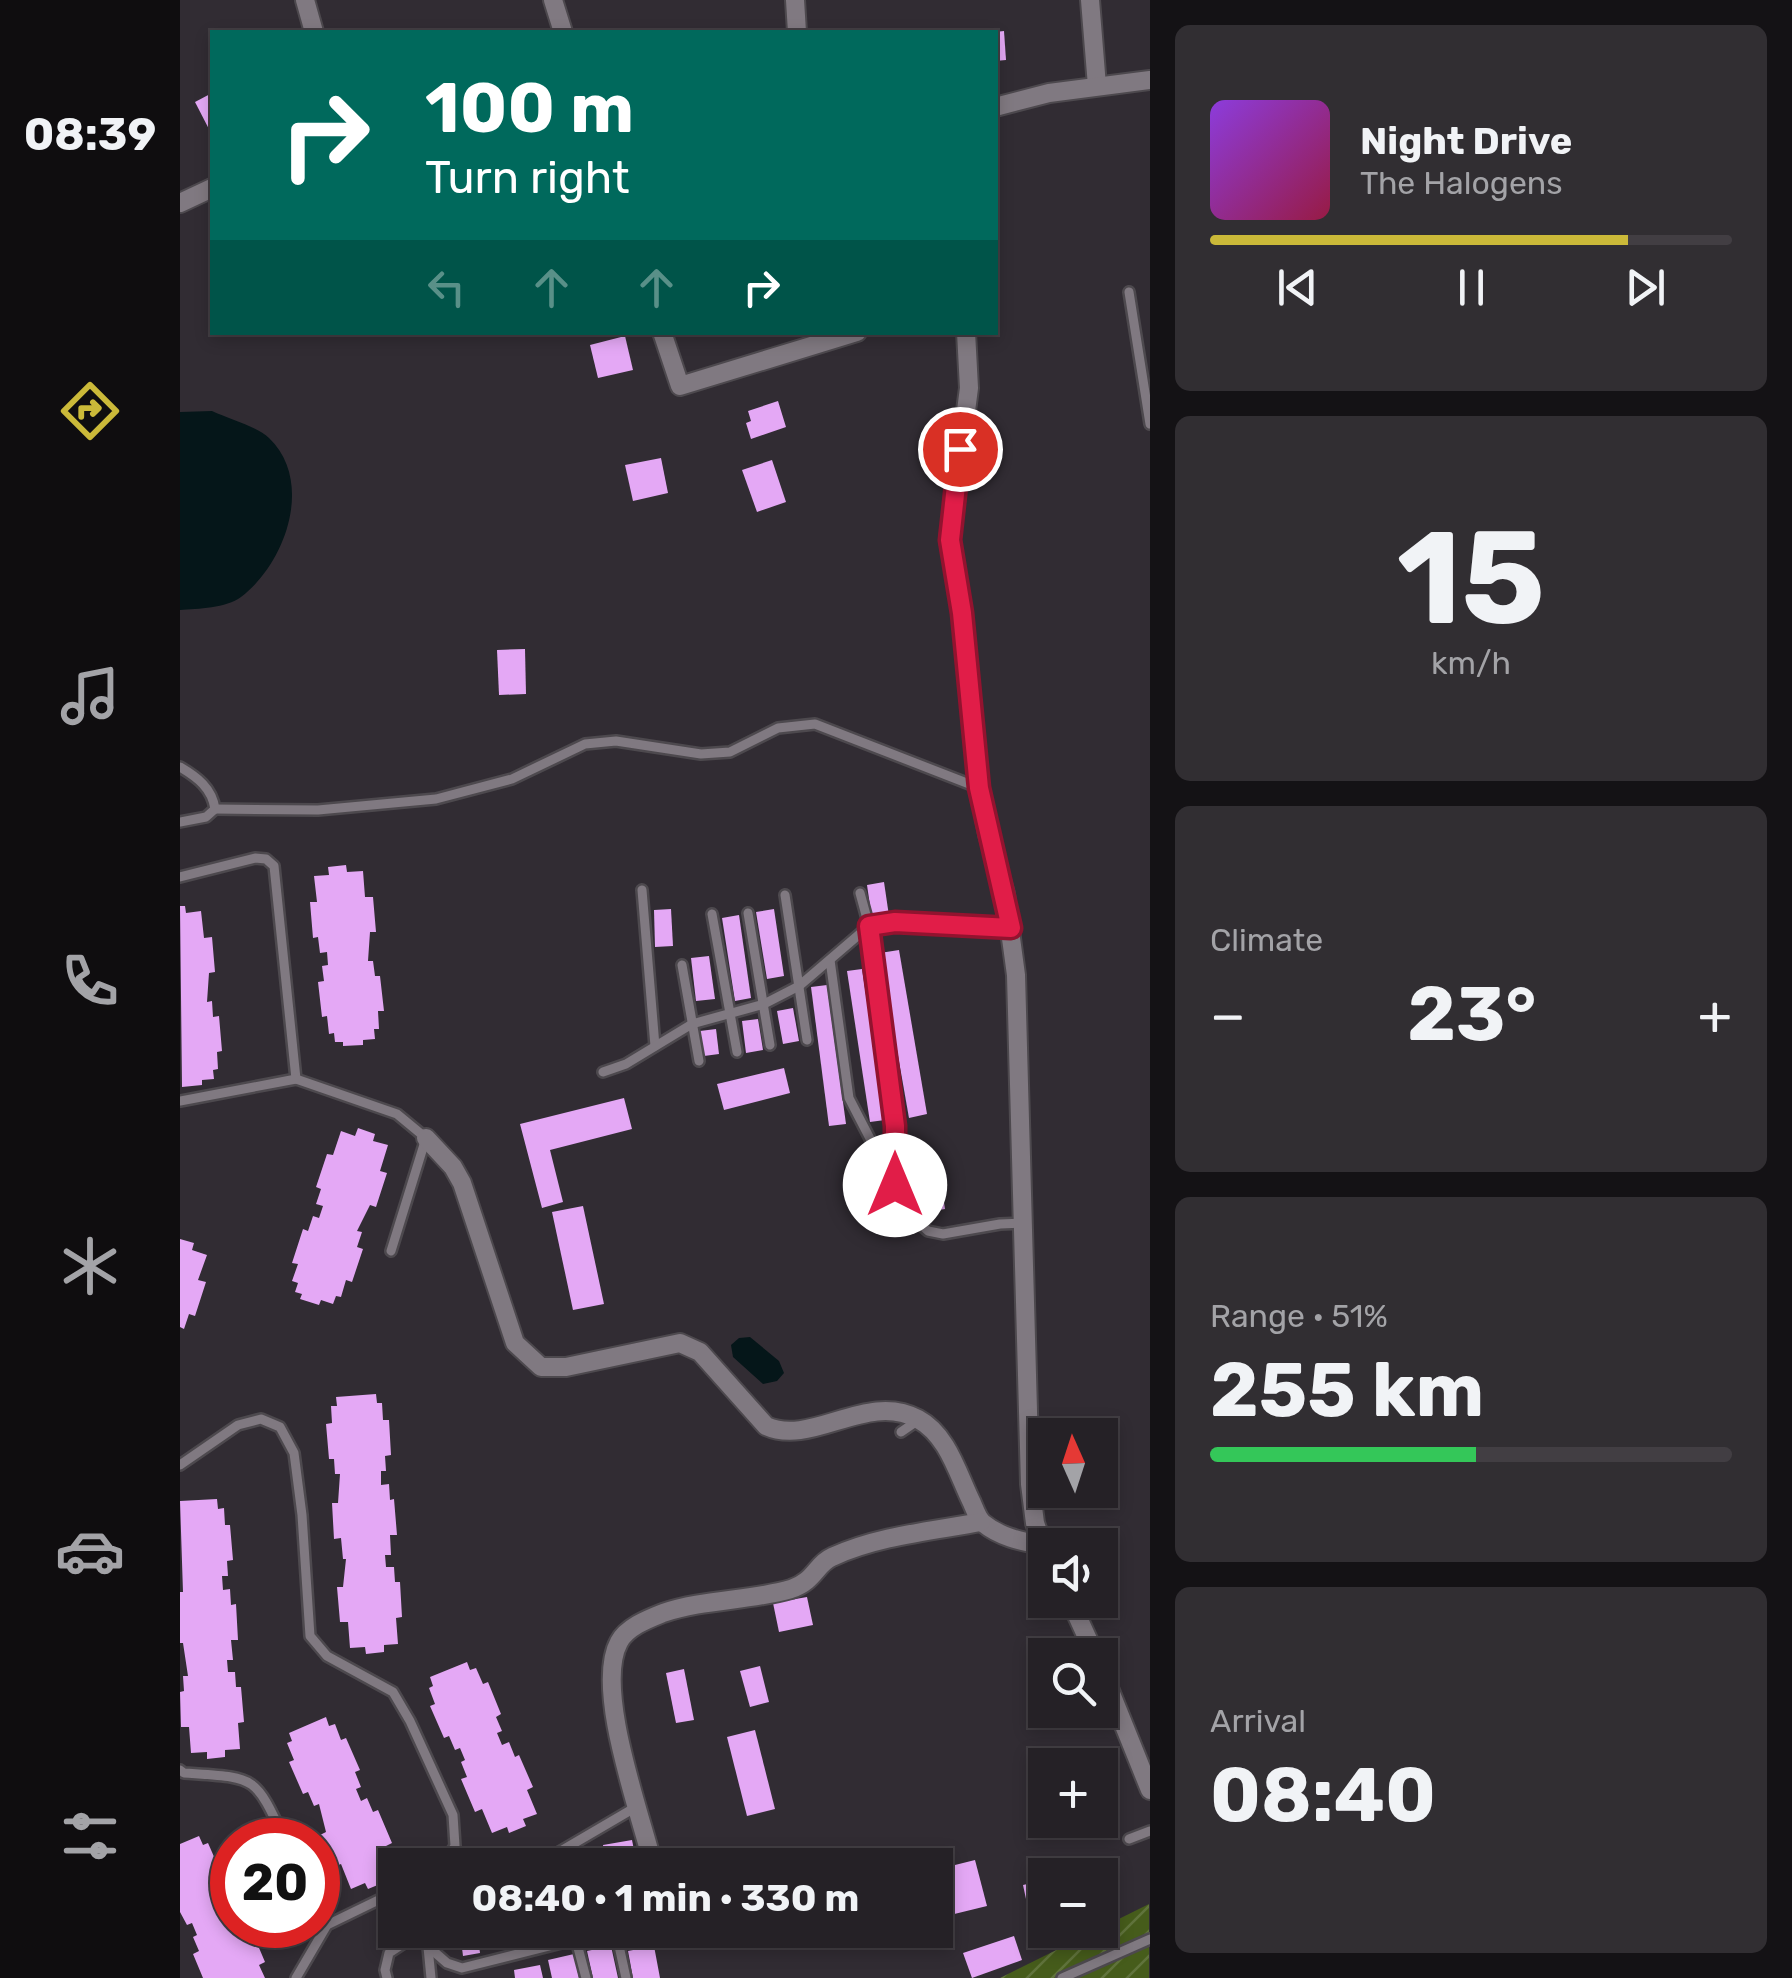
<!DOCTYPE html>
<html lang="en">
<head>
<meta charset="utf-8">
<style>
  :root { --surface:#252126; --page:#312e32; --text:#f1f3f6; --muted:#a3a3a7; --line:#423e43; --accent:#cbb939 }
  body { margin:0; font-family:Rubik,sans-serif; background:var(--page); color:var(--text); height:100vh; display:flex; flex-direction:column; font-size:38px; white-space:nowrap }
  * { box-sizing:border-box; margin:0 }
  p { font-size:32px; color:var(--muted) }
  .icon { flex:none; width:55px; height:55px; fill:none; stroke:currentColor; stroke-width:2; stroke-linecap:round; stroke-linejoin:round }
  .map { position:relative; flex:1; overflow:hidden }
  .side { display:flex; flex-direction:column; gap:25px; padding:25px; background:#141215; width:642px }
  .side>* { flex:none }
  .hud { position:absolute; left:30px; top:30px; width:788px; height:305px; border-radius:0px; box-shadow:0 5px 15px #0003,0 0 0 2px var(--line); background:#00695c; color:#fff; overflow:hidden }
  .needle { width:65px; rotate:357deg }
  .tools { position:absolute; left:848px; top:1418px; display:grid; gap:20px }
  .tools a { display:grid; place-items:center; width:90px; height:90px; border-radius:0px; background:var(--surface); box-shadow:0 5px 15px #0003,0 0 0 2px var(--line); font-size:50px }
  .speed { position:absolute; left:30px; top:1818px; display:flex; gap:20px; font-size:50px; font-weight:700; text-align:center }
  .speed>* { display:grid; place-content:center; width:130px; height:130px; border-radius:50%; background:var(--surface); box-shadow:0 5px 15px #0003,0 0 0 2px var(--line); line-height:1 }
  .speed .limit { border:15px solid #d22; background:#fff; color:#111 }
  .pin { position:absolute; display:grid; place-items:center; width:85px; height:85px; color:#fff; margin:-42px; border:5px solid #fff; border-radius:50%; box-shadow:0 2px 10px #0007 }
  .me { position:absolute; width:110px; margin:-55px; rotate:0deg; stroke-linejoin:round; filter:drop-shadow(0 0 8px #0008) }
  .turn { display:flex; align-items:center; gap:35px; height:210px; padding:0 50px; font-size:45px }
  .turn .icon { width:130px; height:130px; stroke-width:2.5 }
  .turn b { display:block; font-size:70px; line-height:85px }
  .lanes { display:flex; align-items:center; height:95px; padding:0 50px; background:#0003; justify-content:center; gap:50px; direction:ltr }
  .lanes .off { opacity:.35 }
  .big { font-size:75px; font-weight:700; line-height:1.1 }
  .side .card { flex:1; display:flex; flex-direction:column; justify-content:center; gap:15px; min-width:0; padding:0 35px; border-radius:15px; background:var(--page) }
  .side .dial { align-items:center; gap:0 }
  .dial b { font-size:130px; line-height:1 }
  .song { display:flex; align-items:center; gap:30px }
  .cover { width:120px; height:120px; border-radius:15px; background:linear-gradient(135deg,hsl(270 70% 55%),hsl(340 70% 35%)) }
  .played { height:10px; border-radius:5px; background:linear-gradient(90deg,var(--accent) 80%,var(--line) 80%) }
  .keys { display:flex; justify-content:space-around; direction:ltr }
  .heat { display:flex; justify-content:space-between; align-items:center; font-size:55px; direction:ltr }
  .charge { height:15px; border-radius:8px; background:linear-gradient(90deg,#34c759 51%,var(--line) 0) }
  .trip { position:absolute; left:198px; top:1848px; width:575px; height:100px; border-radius:0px; background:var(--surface); box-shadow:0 5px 15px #0003,0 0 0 2px var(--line); font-weight:700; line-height:100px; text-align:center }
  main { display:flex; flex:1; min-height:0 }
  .menu { display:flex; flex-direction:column; width:180px; justify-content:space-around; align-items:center; background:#0f0d0f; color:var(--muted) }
  .menu .icon { width:70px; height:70px }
  .menu .current { color:var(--accent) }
  .menu b { font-size:45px; color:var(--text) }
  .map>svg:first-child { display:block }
  .garden { fill:url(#garden-furrows) }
  .water { fill:#051619 }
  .building { fill:#e4a8f5 }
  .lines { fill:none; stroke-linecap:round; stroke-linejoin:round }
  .service-casing { stroke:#4d494e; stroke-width:14 }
  .minor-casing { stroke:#4d494e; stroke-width:22 }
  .service { stroke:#807981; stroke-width:9 }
  .minor { stroke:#807981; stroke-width:18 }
  .route-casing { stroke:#92132f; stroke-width:25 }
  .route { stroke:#e11d48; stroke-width:18 }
</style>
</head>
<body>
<main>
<nav class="menu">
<b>08:39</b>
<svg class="icon current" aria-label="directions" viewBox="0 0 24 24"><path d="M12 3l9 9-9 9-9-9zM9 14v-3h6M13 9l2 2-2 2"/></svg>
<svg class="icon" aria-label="music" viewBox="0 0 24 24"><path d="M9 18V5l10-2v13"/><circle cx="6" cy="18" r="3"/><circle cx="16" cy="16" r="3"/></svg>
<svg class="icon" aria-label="phone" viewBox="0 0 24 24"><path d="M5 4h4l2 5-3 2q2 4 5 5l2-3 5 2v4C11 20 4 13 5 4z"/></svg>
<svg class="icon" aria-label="climate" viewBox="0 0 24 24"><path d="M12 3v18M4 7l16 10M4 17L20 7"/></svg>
<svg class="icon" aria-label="car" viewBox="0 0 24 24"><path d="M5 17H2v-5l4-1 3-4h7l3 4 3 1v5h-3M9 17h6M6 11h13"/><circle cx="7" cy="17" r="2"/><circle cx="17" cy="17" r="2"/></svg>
<svg class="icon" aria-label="filters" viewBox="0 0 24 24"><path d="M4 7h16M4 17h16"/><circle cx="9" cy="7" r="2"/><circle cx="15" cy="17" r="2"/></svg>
</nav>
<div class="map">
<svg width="970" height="1978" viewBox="0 0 970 1978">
  <defs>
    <pattern id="garden-furrows" width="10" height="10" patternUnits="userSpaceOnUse" patternTransform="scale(2.5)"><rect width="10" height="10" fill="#465c1b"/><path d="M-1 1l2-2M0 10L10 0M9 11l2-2" fill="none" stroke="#60733c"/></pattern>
  </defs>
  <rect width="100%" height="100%" fill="#312c33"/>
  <!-- garden -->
  <path class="garden" d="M969,1904V1978H820Z"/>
  <!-- water -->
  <g class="water">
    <path d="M32,411C49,419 76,426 89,438C135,482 105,564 61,597C46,608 18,609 0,610V412Z"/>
    <path d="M570,1337L599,1361L604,1373L597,1381L583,1384L553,1357L551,1345L559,1338Z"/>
  </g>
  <!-- building -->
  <g class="building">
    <path d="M824,31L826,60L815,61V32Z"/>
    <path d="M32,93V135L15,102Z"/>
    <path d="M445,336L453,370L418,378L410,345Z"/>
    <path d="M598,401L606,427L571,439L566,423L571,421L568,411Z"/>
    <path d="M481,458L488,493L453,501L445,465Z"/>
    <path d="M592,460L606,502L577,512L562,470Z"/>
    <path d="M345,649L346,694L319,695L317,650Z"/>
    <path d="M166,865L167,872L183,871L185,897H193L196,932H190L188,961H193L195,976H200L204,1011H198L199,1029H194L195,1039L183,1040V1045L163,1046V1042H155L154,1033L149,1034L147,1016L142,1017L138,982L144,981L142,966L148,965L147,952L140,953L138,937L133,938L130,902H137L134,876L149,875L148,867Z"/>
    <path d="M704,882L709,916L692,919L687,885Z"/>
    <path d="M0,906H5L6,913L21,911L24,938L32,937L35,972L29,973L27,1002L32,1001L33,1017L39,1016L42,1051L37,1052L38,1069L33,1070L34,1079L22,1080V1085L2,1087Z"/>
    <path d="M491,909L493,946L475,947L474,910Z"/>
    <path d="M594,909L604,976L587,979L576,912Z"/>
    <path d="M559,915L571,998L555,1001L542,918Z"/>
    <path d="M719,950L747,1114L729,1118L700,953Z"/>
    <path d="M529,956L535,999L516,1001L511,958Z"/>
    <path d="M682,969L705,1120L690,1122L667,971Z"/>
    <path d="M647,985L666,1124L649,1126L631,987Z"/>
    <path d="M613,1008L619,1041L603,1044L597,1011Z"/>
    <path d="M578,1019L583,1050L566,1053L562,1021Z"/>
    <path d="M536,1029L539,1054L524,1056L520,1031Z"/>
    <path d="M604,1068L610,1093L544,1110L537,1084Z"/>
    <path d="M444,1098L452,1129L370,1150L383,1202L362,1208L340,1124Z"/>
    <path d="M178,1128L195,1134L193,1141L208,1145L200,1171L207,1173L196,1207L190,1205L177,1231L182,1232L177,1247L183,1249L172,1282L166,1280L161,1297L156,1296L153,1304L141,1300L139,1305L120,1299L122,1294L115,1292L118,1283L112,1281L118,1264L112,1263L123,1229L128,1231L133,1216L139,1218L143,1206L136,1204L141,1189L136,1187L147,1154L153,1155L161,1131L175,1136Z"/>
    <path d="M757,1156L765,1209L746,1212L738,1159Z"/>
    <path d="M403,1206L424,1304L393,1310L372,1212Z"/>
    <path d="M0,1239L14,1243L12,1250L27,1255L18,1280L26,1282L15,1316L9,1314L4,1329L0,1327Z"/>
    <path d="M196,1394L197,1403H202L203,1420H209L211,1455L205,1456L206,1471H201V1485L209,1484L210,1500L214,1499L217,1535H210L211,1555H205L206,1567H214L215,1582H220L222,1617L216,1618L218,1644L204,1645V1652L186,1654L185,1647L170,1648L168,1622H160L157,1587H163L166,1559H163L161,1538L154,1539L152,1503H158L160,1474H155L154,1459H149L146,1424L152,1423L151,1406H157L156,1397Z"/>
    <path d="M37,1499L38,1509L44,1508L45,1525H50L53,1560L47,1561L48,1576H42L43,1590L50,1589L51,1605L56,1604L58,1640H51L53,1660H47L48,1672H55L56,1687H61L64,1722L58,1723L60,1749L45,1750V1757L27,1759V1752L11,1753L9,1727H1L0,1692L4,1691L3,1676H8L3,1643H0V1592H3L0,1501Z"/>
    <path d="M627,1597L633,1625L599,1632L593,1603Z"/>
    <path d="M287,1662L290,1670L296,1668L303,1684L308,1682L321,1714L316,1717L322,1731L317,1733L322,1745L329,1742L335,1757L339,1755L353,1787L347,1790L357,1814L343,1819L346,1826L329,1833L327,1827L312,1833L302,1809L295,1812L281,1779L287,1777L281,1762L285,1760L280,1748L275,1750L269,1736L264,1738L250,1706L255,1704L249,1688L253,1686L250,1677Z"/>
    <path d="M580,1666L589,1702L570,1707L560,1671Z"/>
    <path d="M504,1669L514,1720L496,1723L486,1673Z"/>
    <path d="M146,1717L149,1726L155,1724L161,1740L166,1738L180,1770L175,1772L181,1787L176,1789L181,1801L187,1798L193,1812L198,1810L212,1843L206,1846L215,1870L202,1875L205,1882L188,1889L185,1883L171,1889L161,1864L154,1867L140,1835L146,1832L139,1804L134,1806L128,1792L123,1794L109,1762L114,1760L107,1743L112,1741L109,1733Z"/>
    <path d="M575,1730L595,1809L567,1816L547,1737Z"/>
    <path d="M19,1836L23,1845L28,1843L35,1859L40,1857L52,1887L48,1891L52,1901L49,1908L52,1925H64L67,1931L71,1929L85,1962L79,1965L85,1978H23L13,1954L19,1951L13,1937L17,1935L12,1923L7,1925L0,1912V1844Z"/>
    <path d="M452,1840L457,1865H426L423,1845Z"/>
    <path d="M795,1860L807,1906L758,1918L755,1870Z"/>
    <path d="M865,1880V1930H882L883,1934L855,1941L843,1885Z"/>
    <path d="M297,1931L300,1953L283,1956L280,1933Z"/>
    <path d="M834,1936L842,1960L792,1978L783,1953Z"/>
    <path d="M431,1946L438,1978H413L407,1951Z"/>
    <path d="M474,1946L480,1978H453L448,1951Z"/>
    <path d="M394,1954L399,1978H372L368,1960Z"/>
    <path d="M360,1965L363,1978H335L334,1970Z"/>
  </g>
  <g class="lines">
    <defs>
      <g id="service">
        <path d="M949,292L970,424"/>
        <path d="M0,767C17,777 32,788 35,809L26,817L0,822"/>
        <path d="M35,809L138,810L256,799L332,779L405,744L436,741L521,754L550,752L598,728L635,724L797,787"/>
        <path d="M0,877L75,858L86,859L94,866L116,1079L217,1114L246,1138L211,1251"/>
        <path d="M462,890L475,1046"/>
        <path d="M680,893L689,926L715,1126V1182"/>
        <path d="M605,895L627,1040"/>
        <path d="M568,913L590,1045"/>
        <path d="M532,914L557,1052"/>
        <path d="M650,960L669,1098L729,1214L748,1231L763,1234L820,1224L844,1223"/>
        <path d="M502,965L519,1061"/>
        <path d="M423,1072L446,1064L512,1024L584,1004L619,986L689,926L715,922L828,928"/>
        <path d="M0,1101L116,1079"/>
        <path d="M721,1432L737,1421"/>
        <path d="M0,1465L58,1425L81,1419L100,1427L114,1453L122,1515L130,1636L147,1656L213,1692L230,1721L273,1815L275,1846L262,1865"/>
        <path d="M0,1770L4,1773C77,1778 74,1774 105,1840"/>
        <path d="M949,1839L970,1831"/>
        <path d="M357,1865L456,1807"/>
        <path d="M138,1908L147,1925"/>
        <path d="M436,1932L446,1978"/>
        <path d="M235,1935L267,1963L282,1968L417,1934L488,1931"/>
        <path d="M396,1940L406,1978"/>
        <path d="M248,1947L251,1978"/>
        <path d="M116,1978L147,1925L215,1892"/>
        <path d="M207,1978L205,1970L209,1953L244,1930"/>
        <path d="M882,1978L970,1939"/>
      </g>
      <g id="minor">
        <path d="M125,0L134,32"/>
        <path d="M373,0L383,32"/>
        <path d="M615,0L617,32"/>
        <path d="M910,0L917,86"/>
        <path d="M815,107L869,93L970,80"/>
        <path d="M0,203L32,188"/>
        <path d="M482,332L500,386L677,332"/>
        <path d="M786,332L789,388L769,540L782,613L799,788L808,834L825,894L836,975L850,1484L855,1523L865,1552"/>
        <path d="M246,1138L273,1167L282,1183L335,1343L361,1367H386L500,1343L520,1352L586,1426C632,1447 687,1391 738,1419C768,1435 778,1475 792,1503C795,1510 798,1519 803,1523C820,1537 840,1541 861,1545"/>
        <path d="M890,1600L915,1655"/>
        <path d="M920,1666L970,1790"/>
        <path d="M473,1865C460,1812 414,1688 439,1642C447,1627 468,1619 483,1613C524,1599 570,1601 611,1589C635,1581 636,1564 652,1557C697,1536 752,1531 801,1522"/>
        <path d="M488,1930V1931"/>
      </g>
    </defs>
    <!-- service casing -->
    <use href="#service" class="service-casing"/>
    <!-- minor casing -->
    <use href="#minor" class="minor-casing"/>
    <!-- service -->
    <use href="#service" class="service"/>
    <!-- minor -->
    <use href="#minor" class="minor"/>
  </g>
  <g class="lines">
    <defs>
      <path id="route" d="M715,1185V1126L689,926L715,922L831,928L799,788L782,613L770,540L780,449"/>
    </defs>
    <!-- route casing -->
    <use href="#route" class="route-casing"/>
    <!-- route -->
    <use href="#route" class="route"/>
  </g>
</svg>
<div class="tools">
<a><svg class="needle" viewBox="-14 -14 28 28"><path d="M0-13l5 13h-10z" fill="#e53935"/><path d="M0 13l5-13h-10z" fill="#a3a3a7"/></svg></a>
<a><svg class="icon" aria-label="sound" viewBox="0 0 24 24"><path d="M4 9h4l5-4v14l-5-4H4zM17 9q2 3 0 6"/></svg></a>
<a><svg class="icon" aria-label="search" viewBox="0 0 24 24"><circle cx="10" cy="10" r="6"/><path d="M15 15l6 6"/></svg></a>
<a>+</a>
<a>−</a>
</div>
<div class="speed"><div class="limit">20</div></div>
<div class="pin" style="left:780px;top:449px;background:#d93025"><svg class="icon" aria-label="arrive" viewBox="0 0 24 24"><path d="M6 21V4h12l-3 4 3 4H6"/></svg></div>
<svg class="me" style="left:715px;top:1185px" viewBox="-20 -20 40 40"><circle r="19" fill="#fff"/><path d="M0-13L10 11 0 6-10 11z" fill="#e11d48"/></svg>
<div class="trip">08:40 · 1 min · 330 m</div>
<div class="hud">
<div class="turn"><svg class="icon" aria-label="right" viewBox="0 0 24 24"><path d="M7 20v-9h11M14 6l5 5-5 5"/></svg><div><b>100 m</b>Turn right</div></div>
<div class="lanes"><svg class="icon off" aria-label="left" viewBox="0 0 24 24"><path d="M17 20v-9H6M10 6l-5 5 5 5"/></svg><svg class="icon off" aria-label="ahead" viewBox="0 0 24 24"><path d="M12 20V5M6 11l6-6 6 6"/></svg><svg class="icon off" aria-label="ahead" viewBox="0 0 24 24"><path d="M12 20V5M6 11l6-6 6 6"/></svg><svg class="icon" aria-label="right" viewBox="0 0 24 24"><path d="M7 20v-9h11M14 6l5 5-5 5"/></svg></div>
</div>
</div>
<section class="side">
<div class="card">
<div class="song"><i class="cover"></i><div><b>Night Drive</b><p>The Halogens</p></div></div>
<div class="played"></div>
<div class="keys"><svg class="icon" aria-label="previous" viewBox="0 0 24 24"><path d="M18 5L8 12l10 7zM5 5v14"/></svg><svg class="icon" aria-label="pause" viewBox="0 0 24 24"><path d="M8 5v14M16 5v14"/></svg><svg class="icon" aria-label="next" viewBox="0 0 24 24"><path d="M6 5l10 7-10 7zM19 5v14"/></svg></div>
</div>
<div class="card dial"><b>15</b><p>km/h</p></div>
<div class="card"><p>Climate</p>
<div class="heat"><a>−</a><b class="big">23°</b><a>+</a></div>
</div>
<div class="card"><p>Range · 51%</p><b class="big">255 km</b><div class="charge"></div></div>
<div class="card"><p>Arrival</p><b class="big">08:40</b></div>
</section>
</main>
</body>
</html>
